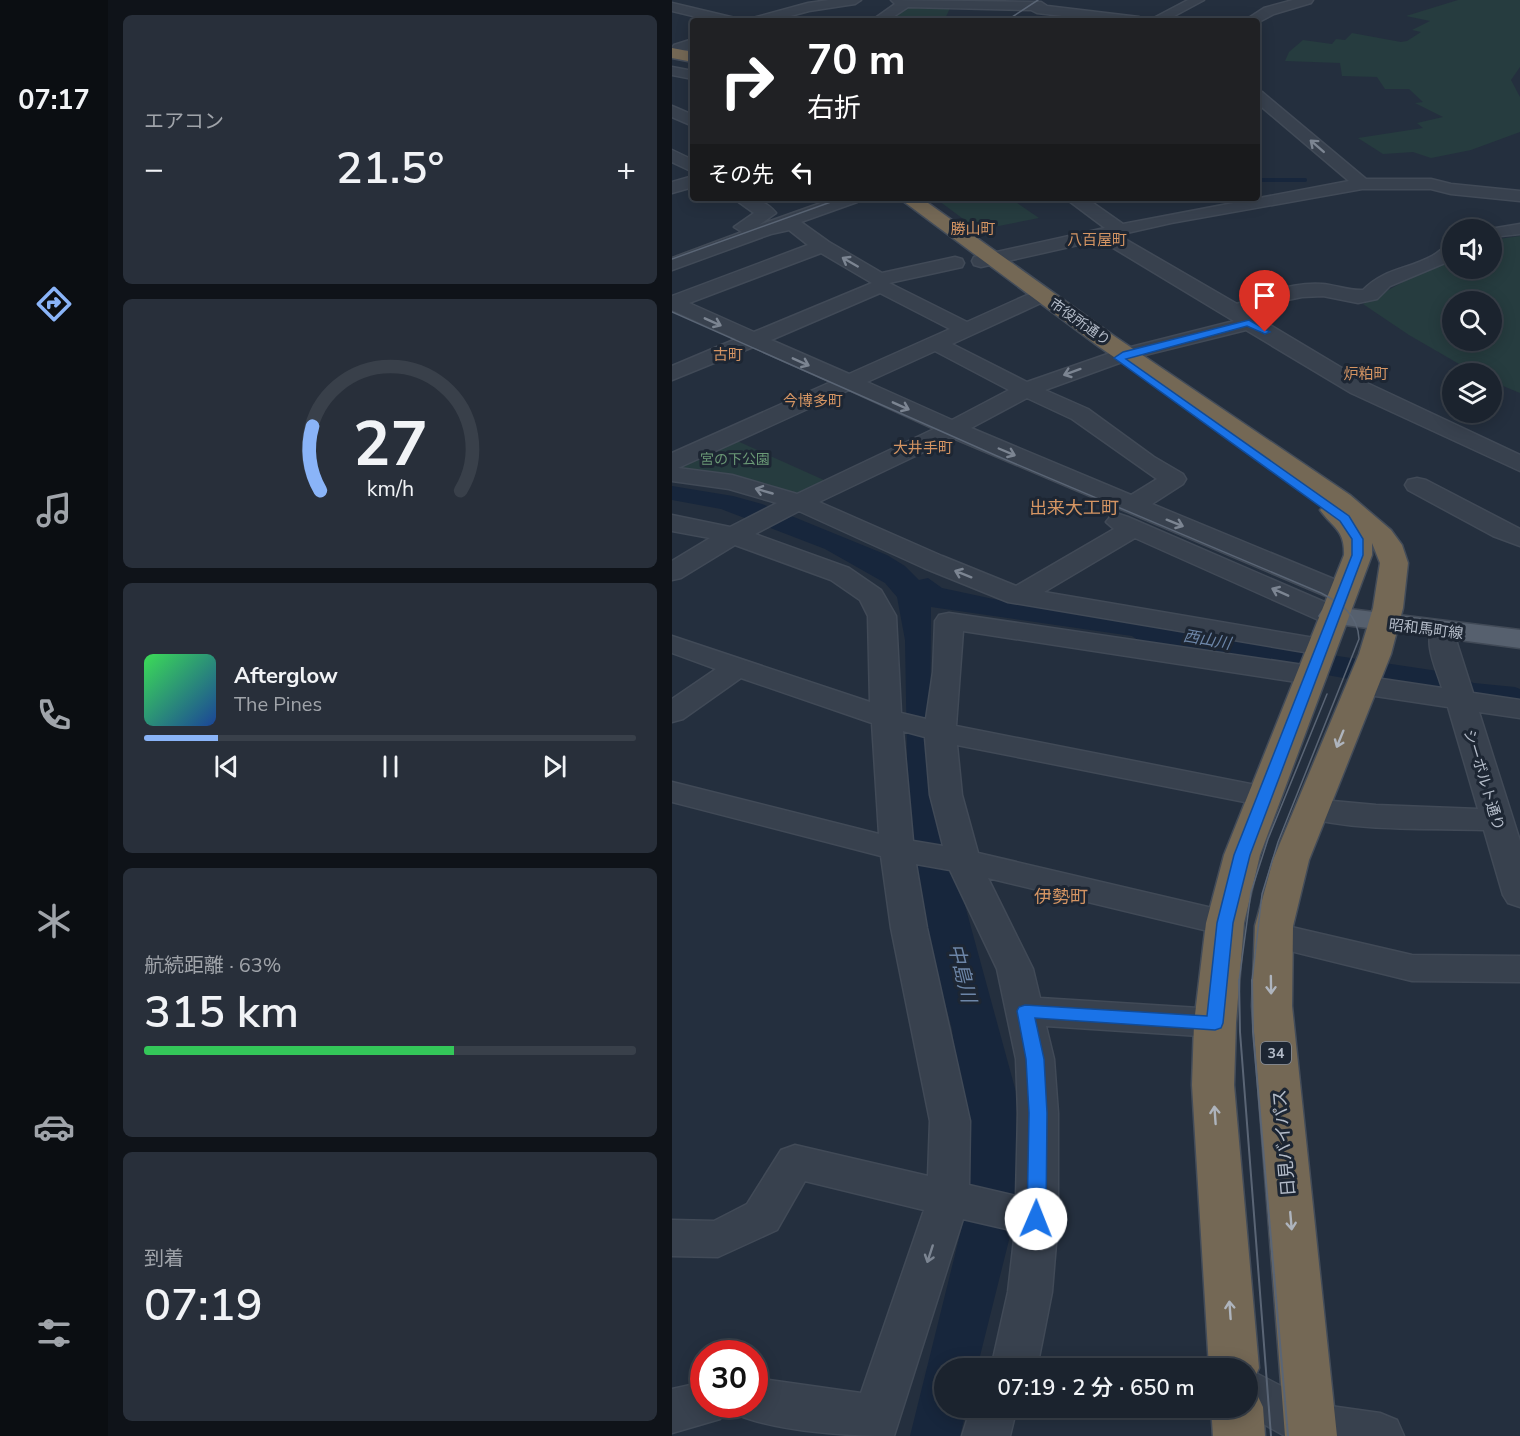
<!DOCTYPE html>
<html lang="ja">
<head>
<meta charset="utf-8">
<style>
  :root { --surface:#1b232e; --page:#282f3a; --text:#f1f3f6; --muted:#a0a4aa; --line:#39404a; --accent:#8ab4f8 }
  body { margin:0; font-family:"Nunito Sans","Noto Sans JP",sans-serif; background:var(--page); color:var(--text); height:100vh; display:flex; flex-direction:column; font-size:22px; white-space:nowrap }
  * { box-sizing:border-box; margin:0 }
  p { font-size:20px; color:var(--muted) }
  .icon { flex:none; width:33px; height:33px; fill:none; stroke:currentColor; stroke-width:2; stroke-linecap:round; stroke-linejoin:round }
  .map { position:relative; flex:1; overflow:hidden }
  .side { display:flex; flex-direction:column; gap:15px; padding:15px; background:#0f1319; width:564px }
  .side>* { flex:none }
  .guide { position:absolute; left:18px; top:18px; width:570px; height:183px; border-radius:6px; box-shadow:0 3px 15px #0003,0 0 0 2px var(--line); background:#202124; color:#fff; overflow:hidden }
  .buttons { position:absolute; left:770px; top:219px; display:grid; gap:12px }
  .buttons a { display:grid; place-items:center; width:60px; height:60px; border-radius:50%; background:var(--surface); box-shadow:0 3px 15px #0003,0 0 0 2px var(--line); font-size:30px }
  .speed { position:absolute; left:18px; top:1340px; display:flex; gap:12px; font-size:30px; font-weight:700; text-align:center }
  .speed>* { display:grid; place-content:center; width:78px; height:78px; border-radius:50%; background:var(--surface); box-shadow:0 3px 15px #0003,0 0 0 2px var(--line); line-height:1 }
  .speed .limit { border:9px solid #d22; background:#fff; color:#111 }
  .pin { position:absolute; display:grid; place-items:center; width:51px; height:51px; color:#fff; margin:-62px -26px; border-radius:50% 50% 50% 0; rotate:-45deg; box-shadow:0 0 6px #0007 }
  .pin .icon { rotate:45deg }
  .me { position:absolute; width:66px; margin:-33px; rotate:1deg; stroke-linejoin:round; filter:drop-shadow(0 0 4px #0008) }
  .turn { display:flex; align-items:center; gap:21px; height:126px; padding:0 18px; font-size:27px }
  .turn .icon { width:78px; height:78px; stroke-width:2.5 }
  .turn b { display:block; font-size:42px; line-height:51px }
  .then { display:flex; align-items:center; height:57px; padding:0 18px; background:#0003; gap:12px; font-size:22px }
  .big { font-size:45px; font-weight:600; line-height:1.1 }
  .side .widget { flex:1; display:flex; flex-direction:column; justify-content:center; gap:9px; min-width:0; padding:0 21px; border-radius:9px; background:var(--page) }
  .side .dial { align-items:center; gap:0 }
  .dial svg { height:156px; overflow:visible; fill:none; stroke:var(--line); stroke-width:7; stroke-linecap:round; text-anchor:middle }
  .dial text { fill:var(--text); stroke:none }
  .song { display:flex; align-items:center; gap:18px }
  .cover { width:72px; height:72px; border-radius:9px; background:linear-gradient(135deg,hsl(130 70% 55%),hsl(220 70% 35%)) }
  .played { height:6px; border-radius:3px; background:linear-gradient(90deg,var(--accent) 15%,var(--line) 15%) }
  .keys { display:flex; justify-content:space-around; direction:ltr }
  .heat { display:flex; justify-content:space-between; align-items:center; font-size:33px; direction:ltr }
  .charge { height:9px; border-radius:4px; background:linear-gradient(90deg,#34c759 63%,var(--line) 0) }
  .trip { position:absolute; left:262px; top:1358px; width:324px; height:60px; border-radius:30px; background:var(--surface); box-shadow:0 3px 15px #0003,0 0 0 2px var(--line); font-weight:600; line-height:60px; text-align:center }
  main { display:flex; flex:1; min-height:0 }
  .tab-bar { display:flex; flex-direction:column; width:108px; justify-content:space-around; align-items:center; background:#0b0e12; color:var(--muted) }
  .tab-bar .icon { width:42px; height:42px }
  .tab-bar .selected { color:var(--accent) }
  .tab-bar b { font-size:27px; color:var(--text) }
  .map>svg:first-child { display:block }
  .green { fill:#263c3f; fill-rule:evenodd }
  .water { fill:#17263c }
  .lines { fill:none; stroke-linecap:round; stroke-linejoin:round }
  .stream { stroke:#17263c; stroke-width:4 }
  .minor-casing { stroke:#414a57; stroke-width:3 }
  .major-casing { stroke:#414a57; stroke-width:3 }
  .highway-casing { stroke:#434c59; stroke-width:3 }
  .minor { fill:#38414e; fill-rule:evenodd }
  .major { fill:#56606e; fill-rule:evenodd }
  .highway { fill:#746855; fill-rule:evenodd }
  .tram-far1 { stroke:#5a6575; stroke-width:1.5 }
  .tram { stroke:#5a6575; stroke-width:2 }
  .oneway { stroke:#7c8592 }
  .oneway2 { stroke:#aeb4bd }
  .route { fill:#1a73e8; stroke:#114b97; stroke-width:1.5 }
  .labels { text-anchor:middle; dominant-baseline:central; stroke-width:6; stroke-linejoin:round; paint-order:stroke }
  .far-street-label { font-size:14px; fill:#b4bcc9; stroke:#1d2633 }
  .far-park-label { font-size:14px; fill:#6b9a76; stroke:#1d2633 }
  .shield { fill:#1d2633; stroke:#878f9c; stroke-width:1.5 }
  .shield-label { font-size:14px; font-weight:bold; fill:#b4bcc9 }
  .far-quarter-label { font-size:15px; fill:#d59563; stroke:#1d2633 }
  .street-label { font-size:15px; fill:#b4bcc9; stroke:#1d2633 }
  .water-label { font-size:16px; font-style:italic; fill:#6d86a8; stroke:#1d2633 }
  .quarter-label { font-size:18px; fill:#d59563; stroke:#1d2633 }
  .near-street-label { font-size:18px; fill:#b4bcc9; stroke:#1d2633 }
  .near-water-label { font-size:20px; font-style:italic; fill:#6d86a8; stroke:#1d2633 }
</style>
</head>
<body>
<main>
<nav class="tab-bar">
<b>07:17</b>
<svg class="icon selected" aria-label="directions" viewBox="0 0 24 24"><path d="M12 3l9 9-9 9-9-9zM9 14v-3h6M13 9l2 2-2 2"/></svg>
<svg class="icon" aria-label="music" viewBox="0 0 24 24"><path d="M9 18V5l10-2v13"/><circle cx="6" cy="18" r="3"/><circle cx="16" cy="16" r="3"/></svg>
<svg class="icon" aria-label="phone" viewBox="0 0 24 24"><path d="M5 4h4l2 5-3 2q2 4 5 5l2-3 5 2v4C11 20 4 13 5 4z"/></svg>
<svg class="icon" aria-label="climate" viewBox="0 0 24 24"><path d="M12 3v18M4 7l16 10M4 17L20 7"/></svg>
<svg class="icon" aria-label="car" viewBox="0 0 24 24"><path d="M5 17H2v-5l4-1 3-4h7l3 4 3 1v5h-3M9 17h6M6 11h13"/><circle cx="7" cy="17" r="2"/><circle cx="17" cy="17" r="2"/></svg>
<svg class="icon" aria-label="filters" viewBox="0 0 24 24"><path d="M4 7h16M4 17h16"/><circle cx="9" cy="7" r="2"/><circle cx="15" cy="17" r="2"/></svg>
</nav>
<section class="side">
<div class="widget"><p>エアコン</p>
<div class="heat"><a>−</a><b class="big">21.5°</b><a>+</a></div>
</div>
<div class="widget dial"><svg viewBox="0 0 100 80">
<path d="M14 69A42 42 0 1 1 86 69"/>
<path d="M14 69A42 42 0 0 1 10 36" stroke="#8ab4f8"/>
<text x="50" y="56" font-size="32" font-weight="700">27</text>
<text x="50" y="72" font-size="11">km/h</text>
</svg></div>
<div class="widget">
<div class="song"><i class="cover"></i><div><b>Afterglow</b><p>The Pines</p></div></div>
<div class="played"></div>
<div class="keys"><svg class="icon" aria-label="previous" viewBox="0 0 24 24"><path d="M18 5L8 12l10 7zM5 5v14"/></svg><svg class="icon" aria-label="pause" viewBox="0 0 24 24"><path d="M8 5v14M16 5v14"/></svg><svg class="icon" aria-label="next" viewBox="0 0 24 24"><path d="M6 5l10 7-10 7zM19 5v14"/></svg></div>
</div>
<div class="widget"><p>航続距離 · 63%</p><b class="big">315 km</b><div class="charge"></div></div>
<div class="widget"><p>到着</p><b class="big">07:19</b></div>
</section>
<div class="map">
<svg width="848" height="1436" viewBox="0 0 848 1436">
  <rect width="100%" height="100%" fill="#242f3e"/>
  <!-- green -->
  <g class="green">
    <path d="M786,0H848V67L839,80L848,97V132L799,150L759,158L741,152L711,154L686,138L751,128L745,123L771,117L743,103L751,102L737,89H713L705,77L670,76L668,63L613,61L617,52L631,40L660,44L664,39L673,40L680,33L729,42L735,41L749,32L740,30L758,21L734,16Z"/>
    <path d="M236,6H279L272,21H213Z"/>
    <path d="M263,198H338L367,218L306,230Z"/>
    <path d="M848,236V393L819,381V374L798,373L794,368L737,335L691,304L780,255V268H819V240ZM780,302H819V340H780Z"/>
    <path d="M63,440L154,481L133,493L120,494L4,469Z"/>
  </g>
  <!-- water -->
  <path class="water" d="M0,486L61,496L90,504L215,555L233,566L247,580L256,578L270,588L349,605L463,618L599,646L766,671L802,683L843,687L848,689V705L727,688L467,641L460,636L259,607L258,751L267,810L344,1092V1191L338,1236L305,1368H273V1407H295L288,1436H238L299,1190L280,1029L237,868L233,640L225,597L213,583L153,549L49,509L0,500Z"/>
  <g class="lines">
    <!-- stream -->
    <path class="stream" d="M585,180H633"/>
    <defs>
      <g id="minor">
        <path d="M157,0H189L183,4L137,11L100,21H79L81,18L136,3Z"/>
        <path d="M219,0L369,2L375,6L467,17L474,21H434L365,13L359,10L236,7L215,21H199L223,4Z"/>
        <path d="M516,0H532L493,21H476Z"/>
        <path d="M621,0H641L639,3L602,14L585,23V21H572L592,8Z"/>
        <path d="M0,3L63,18L65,21H42L0,11Z"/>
        <path d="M21,39V48L7,52L0,48L2,45Z"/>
        <path d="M0,67L21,71V79L0,75Z"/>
        <path d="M585,91L590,92L694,179H759L779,184L848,191V201L779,194L759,189H690L499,223L446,235L565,304C590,293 622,282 650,284C664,285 677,291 691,290C713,268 734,270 760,256C768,252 772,245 780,243V260L718,286L705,299L686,303L651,296L630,297L601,303L578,313L695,383L848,455V471L679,393L574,330L461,358L373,390L416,409L482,457L511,474L514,479L511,484L480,504L681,587L684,593L681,599L671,601L661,599L281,438L147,502L270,556L344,586L442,529L434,522L438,517L447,514L456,517L671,610L675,616L671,622L661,624L651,622L463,538L372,592L660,641L664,647L660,653L650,655L336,602L252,568L127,511L83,534L177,568L209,590L224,616L229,713L254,719L261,672L263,621L267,615L277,613L638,666L648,669L652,675L648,681L638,684L291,631L284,726L604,789L609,796L604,803L593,806L285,745L290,795L306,853L553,911L565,914L570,923L565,932L553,935L316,878L361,969L368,998L543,1009L556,1013L562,1023L556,1033L543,1037L374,1026L382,1059L386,1113V1219L380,1292L365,1368H319L336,1292L343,1231L291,1219L222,1436C177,1436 108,1432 66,1415L61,1404H82V1378L189,1393L252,1210L133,1181L105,1230L46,1257L0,1256V1220L42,1221L75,1204L109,1150L123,1145L256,1176L258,1121L219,928L209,856L0,802V782L207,834L200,723L69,678L11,719L0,722V699L44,669L0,653V636L198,702L196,616L188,600L159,580L63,545L9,578L0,580V561L38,538L0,531V515L58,527L105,503L57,489L0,481V453L159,382L81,347L0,380V366L64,339L0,310V296L136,245L117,230L99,234L0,270V258L70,232L62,227L82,213L61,198C78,198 93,199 104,213L87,225L163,198H188L185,202L129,222L157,242L210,273L283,257L290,259L292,263L290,267L217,283L295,322L355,295H369L372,299L369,303L280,344L355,382L447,350L562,321L428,240L309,267L302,265L300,261L302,257L433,228L393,198H414L451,224L677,181L585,103ZM149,253L200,283L82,332L17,303ZM208,293L278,329L177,374L99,340ZM263,351L337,390L280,420L195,382ZM177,390L262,429L125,494L60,475L6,468ZM355,398L400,419L485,479L459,495L299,428ZM231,731L253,737L258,795L271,846L241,841ZM244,864L278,870L325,969L344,1059L346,1113L344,1196L297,1185L298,1121L255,928Z"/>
        <path d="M0,106L21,115V126L0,117Z"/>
        <path d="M0,150L21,160V172L0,162Z"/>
        <path d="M21,176V187L0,193V182Z"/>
        <path d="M848,224V234L819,237V230H812Z"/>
        <path d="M745,478L754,480L848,529V546L821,536L736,490L733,485L736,480Z"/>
        <path d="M772,623L782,625L786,631L785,643L801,693L848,700V718L807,712L848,841V907L836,903L831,895L812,830C753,828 685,832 628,816L623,809L628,802L639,799L704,805L806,809L776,707L690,694L680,691L675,685L680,679L690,676L770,688C765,670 750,642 762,625Z"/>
        <path d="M602,923L740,955L848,956V982L740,981L590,944L584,935L590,926Z"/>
        <path d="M576,1369L644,1404L708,1413L725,1420L732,1436H613L561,1407H576Z"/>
        <path d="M32,1382V1404H55L48,1419L0,1433V1389Z"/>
        <path d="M299,1407H345L338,1436H290Z"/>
      </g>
      <path id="major" d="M661,607L848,630V648L650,622L646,616L650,610Z"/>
      <g id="highway">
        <path d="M0,48L21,52V62L0,58Z"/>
        <path d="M227,198H249L442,336L678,495L719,530L730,545L736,563L731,608L719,654L637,860L621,926L620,1006L665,1436H613L580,1006L583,926L601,860L687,654L701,608L708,563L700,543V555L588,855L572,923L564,1023L562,1085L587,1368L580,1384L576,1386V1368H537L520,1085L522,1023L534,923L552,855L672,555C673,530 661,528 648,510L654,504L426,346Z"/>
        <path d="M576,1387L583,1390L591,1407L593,1436H541L539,1407H576Z"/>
      </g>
    </defs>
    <!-- minor casing -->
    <use href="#minor" class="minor-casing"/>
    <!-- major casing -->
    <use href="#major" class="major-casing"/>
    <!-- highway casing -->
    <use href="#highway" class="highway-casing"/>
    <!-- minor -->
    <use href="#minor" class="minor"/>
    <!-- major -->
    <use href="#major" class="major"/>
    <!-- highway -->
    <use href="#highway" class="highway"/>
    <!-- tram-far1 -->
    <g class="tram-far1">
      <path d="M334,21L366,0"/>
      <path d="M0,259L170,198"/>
      <path d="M0,312L325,456L649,593C669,603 686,615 687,639L606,842L590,894L580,981"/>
      <path d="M567,981L579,892L596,839L655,694"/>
    </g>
    <!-- tram -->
    <g class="tram">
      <path d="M567,980L568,1032L599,1436"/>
      <path d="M580,980L581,1032L616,1436"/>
    </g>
  </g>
  <!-- one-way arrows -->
  <defs><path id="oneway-shaft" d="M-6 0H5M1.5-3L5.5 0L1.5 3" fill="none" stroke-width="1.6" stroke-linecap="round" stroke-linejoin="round" transform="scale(1.5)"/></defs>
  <g class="oneway">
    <use href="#oneway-shaft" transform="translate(645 146) rotate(-139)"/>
    <use href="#oneway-shaft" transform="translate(178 262) rotate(-150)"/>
    <use href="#oneway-shaft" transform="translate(41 322) rotate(24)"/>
    <use href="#oneway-shaft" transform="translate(129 362) rotate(24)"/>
    <use href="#oneway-shaft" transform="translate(400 372) rotate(160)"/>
    <use href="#oneway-shaft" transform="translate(229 406) rotate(24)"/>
    <use href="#oneway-shaft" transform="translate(335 452) rotate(23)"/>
    <use href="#oneway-shaft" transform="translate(92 491) rotate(-164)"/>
    <use href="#oneway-shaft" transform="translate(503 523) rotate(22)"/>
    <use href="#oneway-shaft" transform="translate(291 574) rotate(-158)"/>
    <use href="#oneway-shaft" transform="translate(608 592) rotate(-156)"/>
    <use href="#oneway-shaft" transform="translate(258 1254) rotate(108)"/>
  </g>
  <g class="oneway2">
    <use href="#oneway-shaft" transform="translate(668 739) rotate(112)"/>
    <use href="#oneway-shaft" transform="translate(599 985) rotate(89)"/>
    <use href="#oneway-shaft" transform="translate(543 1115) rotate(-94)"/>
    <use href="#oneway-shaft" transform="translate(619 1221) rotate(85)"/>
    <use href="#oneway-shaft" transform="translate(558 1310) rotate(-94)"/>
  </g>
  <!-- route -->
  <path class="route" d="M577,320L598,332L593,334L575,326L454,359L677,516L691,539V555L578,855L561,923L551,1023L549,1028L543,1030L363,1018L372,1059L375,1113L374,1219L371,1225L364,1227L358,1225L355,1219L357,1113L354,1059L345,1011L347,1007L353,1005L535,1016L545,923L562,855L680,555V539L668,521L442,358L451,352Z"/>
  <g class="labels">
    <!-- far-street labels -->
    <g class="far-street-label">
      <text transform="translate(408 322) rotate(35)">市役所通り</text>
    </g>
    <!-- far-park labels -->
    <g class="far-park-label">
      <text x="63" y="459">宮の下公園</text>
    </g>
    <!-- shield labels -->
    <rect class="shield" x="589" y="1042" width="30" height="22" rx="4.5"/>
    <g class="shield-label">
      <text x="604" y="1053">34</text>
    </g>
    <!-- far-quarter labels -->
    <g class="far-quarter-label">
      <text x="301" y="229">勝山町</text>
      <text x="425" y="240">八百屋町</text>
      <text x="56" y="355">古町</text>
      <text x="694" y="374">炉粕町</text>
      <text x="141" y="401">今博多町</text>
      <text x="251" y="448">大井手町</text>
    </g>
    <!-- street labels -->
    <g class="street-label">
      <text transform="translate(754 629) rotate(7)">昭和馬町線</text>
      <text transform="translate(812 780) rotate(73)">シーボルト通り</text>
    </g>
    <!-- water labels -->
    <g class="water-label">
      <text transform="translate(535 640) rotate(10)">西山川</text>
    </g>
    <!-- quarter labels -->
    <g class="quarter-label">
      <text x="402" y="508">出来大工町</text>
      <text x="389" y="897">伊勢町</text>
    </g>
    <!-- near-street labels -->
    <g class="near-street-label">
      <text transform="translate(612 1143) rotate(-95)">日見バイパス</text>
    </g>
    <!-- near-water labels -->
    <g class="near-water-label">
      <text transform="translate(290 973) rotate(76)">中島川</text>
    </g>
  </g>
</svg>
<div class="buttons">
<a><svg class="icon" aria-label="sound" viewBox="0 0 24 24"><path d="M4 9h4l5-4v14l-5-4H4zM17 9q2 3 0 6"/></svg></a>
<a><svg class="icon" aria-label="search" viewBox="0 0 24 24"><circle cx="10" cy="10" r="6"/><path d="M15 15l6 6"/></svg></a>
<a><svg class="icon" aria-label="layers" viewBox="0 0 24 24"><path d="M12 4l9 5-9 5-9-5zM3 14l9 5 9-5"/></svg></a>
</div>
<div class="speed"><div class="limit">30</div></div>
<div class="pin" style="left:593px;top:332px;background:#d93025"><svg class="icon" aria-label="arrive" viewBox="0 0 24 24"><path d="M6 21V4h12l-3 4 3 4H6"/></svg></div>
<svg class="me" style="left:364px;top:1219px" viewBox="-20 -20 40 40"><circle r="19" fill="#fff"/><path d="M0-13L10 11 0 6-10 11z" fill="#1a73e8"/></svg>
<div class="trip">07:19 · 2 分 · 650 m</div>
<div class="guide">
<div class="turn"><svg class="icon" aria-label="right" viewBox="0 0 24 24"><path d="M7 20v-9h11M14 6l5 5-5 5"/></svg><div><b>70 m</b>右折</div></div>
<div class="then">その先<svg class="icon" aria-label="left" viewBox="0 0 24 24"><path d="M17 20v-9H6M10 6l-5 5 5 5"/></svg></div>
</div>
</div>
</main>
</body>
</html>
